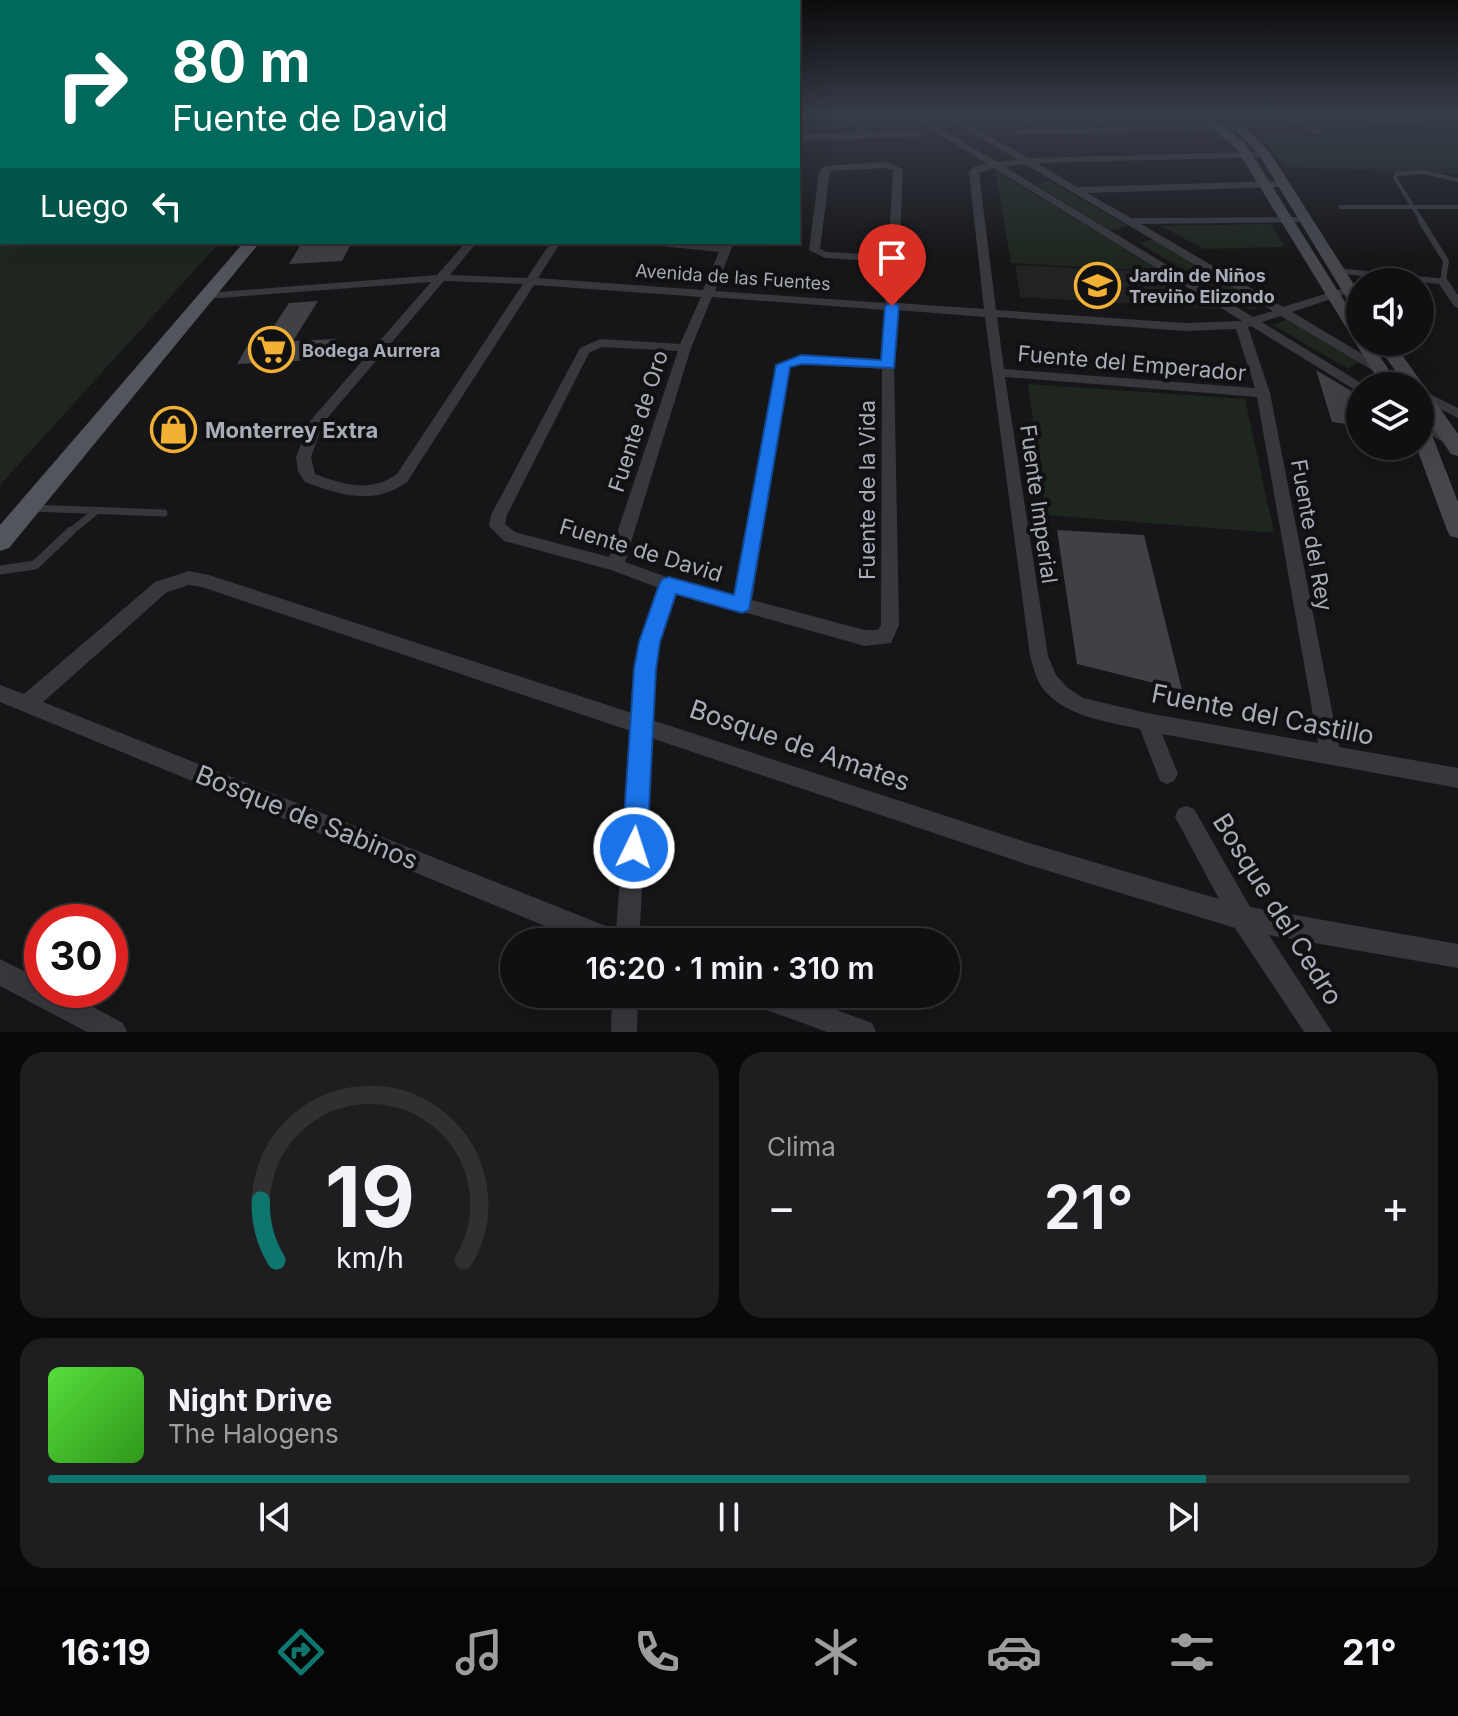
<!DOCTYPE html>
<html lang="es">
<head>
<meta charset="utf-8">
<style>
  :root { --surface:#101012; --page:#1e1e20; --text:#f1f3f6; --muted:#9c9d9f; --line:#303032; --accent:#0f766e }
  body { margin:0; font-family:Inter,sans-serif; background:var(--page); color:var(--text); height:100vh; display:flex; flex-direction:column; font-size:30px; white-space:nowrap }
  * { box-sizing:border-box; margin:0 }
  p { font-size:26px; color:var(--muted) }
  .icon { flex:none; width:44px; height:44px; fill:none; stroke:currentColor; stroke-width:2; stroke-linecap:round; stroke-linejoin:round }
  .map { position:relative; height:1032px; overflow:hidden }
  .panel { display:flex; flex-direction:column; gap:20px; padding:20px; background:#09090a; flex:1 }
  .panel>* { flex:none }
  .banner { position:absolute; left:0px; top:0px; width:800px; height:244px; box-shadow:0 8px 32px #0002,0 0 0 2px var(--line); background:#00695c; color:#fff; overflow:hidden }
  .tools { position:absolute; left:1346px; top:268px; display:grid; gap:16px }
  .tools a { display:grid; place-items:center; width:88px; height:88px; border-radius:50%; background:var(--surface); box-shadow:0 8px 32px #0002,0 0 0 2px var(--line); font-size:40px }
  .speed { position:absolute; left:24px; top:904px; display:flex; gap:16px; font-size:40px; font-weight:700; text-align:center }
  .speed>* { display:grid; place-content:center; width:104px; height:104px; border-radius:50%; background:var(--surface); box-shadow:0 8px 32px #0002,0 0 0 2px var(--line); line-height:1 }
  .speed .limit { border:12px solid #d22; background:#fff; color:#111 }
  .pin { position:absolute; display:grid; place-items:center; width:68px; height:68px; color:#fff; margin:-82px -34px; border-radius:50% 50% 50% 0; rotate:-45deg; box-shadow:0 0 8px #0007 }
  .pin .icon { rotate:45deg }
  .me { position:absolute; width:88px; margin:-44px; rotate:4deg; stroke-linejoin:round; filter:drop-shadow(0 0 6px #0008) }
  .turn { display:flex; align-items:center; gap:28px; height:168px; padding:0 40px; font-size:36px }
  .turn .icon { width:104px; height:104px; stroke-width:2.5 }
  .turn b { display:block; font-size:56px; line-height:68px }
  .then { display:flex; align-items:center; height:76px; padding:0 40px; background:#0003; gap:16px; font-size:30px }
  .big { font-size:60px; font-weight:600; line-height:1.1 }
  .panel .card { flex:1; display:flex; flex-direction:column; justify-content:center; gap:12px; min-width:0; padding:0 28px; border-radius:24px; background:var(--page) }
  .panel .dial { align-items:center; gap:0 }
  .dial svg { height:208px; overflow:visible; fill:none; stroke:var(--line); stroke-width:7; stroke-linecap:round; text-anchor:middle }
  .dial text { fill:var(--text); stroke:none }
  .song { display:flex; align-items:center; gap:24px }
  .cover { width:96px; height:96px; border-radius:12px; background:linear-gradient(135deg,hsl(110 70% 55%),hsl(110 70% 35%)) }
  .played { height:8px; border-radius:4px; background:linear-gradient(90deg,var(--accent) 85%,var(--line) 85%) }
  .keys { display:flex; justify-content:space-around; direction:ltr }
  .heat { display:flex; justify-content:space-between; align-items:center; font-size:44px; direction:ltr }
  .panel .tiles { flex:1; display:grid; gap:20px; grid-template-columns:1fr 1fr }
  .card:last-child { grid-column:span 2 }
  .trip { position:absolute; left:500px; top:928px; width:460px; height:80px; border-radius:40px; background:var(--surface); box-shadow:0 8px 32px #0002,0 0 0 2px var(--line); font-weight:600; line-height:80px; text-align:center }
  .tab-bar { display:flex; height:128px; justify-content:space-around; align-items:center; background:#060607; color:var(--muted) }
  .tab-bar .icon { width:56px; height:56px }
  .tab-bar .active { color:var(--accent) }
  .tab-bar b { font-size:36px; color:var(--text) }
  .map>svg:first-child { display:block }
  .built { fill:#222225 }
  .green { fill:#1e261f }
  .building { fill:#404145 }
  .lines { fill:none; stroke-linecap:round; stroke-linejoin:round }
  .lane-far3 { stroke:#37383d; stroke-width:4 }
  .lane-far2 { stroke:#37383d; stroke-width:6 }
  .lane-far1 { stroke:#37383d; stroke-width:7 }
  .lane { stroke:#37383d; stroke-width:9 }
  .street { fill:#37383d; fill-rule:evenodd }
  .secondary { fill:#45474d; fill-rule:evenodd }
  .primary { fill:#53555c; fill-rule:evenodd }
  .route { fill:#1a73e8; stroke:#114b97; stroke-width:2 }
  .labels { text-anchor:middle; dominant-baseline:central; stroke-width:8; stroke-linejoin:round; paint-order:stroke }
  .far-poi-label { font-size:18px; font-weight:bold; fill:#a8adb8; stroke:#111113; text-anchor:start }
  .far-street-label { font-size:18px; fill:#a8adb8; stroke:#111113 }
  .street-label { font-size:22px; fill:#a8adb8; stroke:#111113 }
  .poi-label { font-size:22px; font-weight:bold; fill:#a8adb8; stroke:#111113; text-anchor:start }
  .near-street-label { font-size:26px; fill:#a8adb8; stroke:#111113 }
</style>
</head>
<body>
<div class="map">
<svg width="1458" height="1032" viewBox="0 0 1458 1032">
  <rect width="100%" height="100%" fill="#161618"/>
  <!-- built -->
  <path class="built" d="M1015,265L1157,272L1219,309L1020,297Z"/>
  <!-- green -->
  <g class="green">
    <path d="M0,115L2,242H220L0,485Z"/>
    <path d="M1458,132V174L1285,167L1260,137Z"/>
    <path d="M995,170L1161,271L1011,263Z"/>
    <path d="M1050,181L1128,226L1110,230L1035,184Z"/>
    <path d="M1270,224L1285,247L1204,249L1161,226Z"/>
    <path d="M1154,239L1266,304L1251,310L1139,243Z"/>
    <path d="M1288,319L1361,361L1348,369L1273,325Z"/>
    <path d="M1028,384L1245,399L1274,533L1046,515Z"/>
  </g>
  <!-- building -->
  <g class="building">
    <path d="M351,244L342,261L289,264L300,246Z"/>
    <path d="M318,301L293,341L336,339L314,360L237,364L249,343H263L289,303Z"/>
    <path d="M1316,370L1360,396V426L1332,422Z"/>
    <path d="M1057,530L1144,535L1182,690L1077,664Z"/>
  </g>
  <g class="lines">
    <!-- lane-far3 -->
    <g class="lane-far3">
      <path d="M1341,207H1458"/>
      <path d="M1423,223L1395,178L1397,174L1424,172L1458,180"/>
    </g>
    <!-- lane-far2 -->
    <path class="lane-far2" d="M1421,221L1446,261L1443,281"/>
    <!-- lane-far1 -->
    <g class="lane-far1">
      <path d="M31,508L164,513"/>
      <path d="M69,533L95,512"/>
    </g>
    <!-- lane -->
    <path class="lane" d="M0,570L35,565L71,531"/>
    <!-- street -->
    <g class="street">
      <path d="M837,115H846L873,133L916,131L920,134L916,137L798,140V134L862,133Z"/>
      <path d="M909,115H918L997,162L1018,160L944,115H953L1028,158L1268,152L1269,154L1265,157L1037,163L1077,187L1282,181L1287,184L1282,187L1087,193L1131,218L1309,217L1310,219L1305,222L1141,224L1283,307L1344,288H1352V292L1292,312L1416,386H1399L1281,316L1262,322L1366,386H1360V391L1355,390L1251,326L1248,327L1270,393L1339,747L1458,768V788L1162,734L1178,774L1174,781L1167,784L1160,781L1140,729C1106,721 1063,717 1041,686C1036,678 1033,666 1030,656L985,317L897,310L894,365L899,625L891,643L865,646L675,593L659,642L655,669L652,720L1029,843L1219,899L1175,817L1178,809L1186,806L1194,809L1250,907L1458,944V968L1269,935L1332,1032H1304L1235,928L1029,865L651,738L639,942H584L0,702V685L24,694L155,582L189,571L209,575L632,713L641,642L659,588L611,570L504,541L489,526L491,515L580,348L600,339L680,344L701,297L534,285L407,482C374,506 340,495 305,482L298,471L296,457L310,421L431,282L206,299L200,296L206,293L437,275L466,242H477L450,275L527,278L551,242H561L538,278L703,290L719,252L652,245L647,242L722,246L724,242H734L715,291L885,303L888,262L825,258L809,250L819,172L824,166L886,162L903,169L897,303L984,309L969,172L975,166L987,164ZM1025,164L1273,311L1253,317L1005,167ZM885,168L893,170L888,255L827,252L820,249L830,171ZM994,168L1242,321L1184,323L996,310L979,173ZM444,281L523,284L397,474C370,493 344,485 315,474L311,457L323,423ZM712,297L885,310L882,361L801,356L777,365L735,596L672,579L625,562L691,348ZM997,317L1184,331L1236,329L1255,388L1004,369ZM602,347L678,351L609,557L515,532L505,524L507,515L589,353ZM801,364L882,369L881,625L878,630H865L752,600L789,367ZM1005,377L1257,397L1318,743L1147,713L1083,698L1068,688L1056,675L1048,656ZM189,585L202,587L631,731L616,930L43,702L167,592Z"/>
      <path d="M1012,115H1021L1048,129L1108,128L1083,115H1093L1117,128L1178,127L1154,115H1164L1187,126H1239L1243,128L1239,130L1017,134H1014V130L1037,129Z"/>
      <path d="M1283,115H1292L1321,132L1314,134Z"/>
      <path d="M1349,115H1360L1374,119L1422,117L1426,119L1422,121L1374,123Z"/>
      <path d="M1337,268L1447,279L1458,295V308L1454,306L1439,284L1333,273V269Z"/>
      <path d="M1420,389L1458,408V418L1420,399Z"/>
      <path d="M1420,419L1458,439V450L1420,429Z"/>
      <path d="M0,959L42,980V990H61L123,1023L127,1032H87L0,986Z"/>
      <path d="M612,994H638L637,1032H611Z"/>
      <path d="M744,994H793L872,1023L876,1032H827L748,1003Z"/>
    </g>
    <!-- secondary -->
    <g class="secondary">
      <path d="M1195,115H1206L1245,143L1360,326V342H1370L1400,386H1382L1236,148Z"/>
      <path d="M1237,127H1245L1271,154L1360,294V312L1352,307L1260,156L1237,131Z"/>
      <path d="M1375,342H1393L1424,386L1422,389L1427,390L1458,434V456L1451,454L1420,408V386H1406Z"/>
      <path d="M1420,424L1430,430L1458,502V538L1450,536L1447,530L1416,446H1420Z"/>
    </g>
    <!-- primary -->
    <path class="primary" d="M244,242H260L9,548L0,551V525Z"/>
  </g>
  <!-- sky -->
  <linearGradient id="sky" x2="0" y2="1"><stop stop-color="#0c0c0d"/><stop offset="0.44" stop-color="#363c48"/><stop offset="1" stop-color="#363c48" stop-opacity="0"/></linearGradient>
  <rect width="1458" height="259" fill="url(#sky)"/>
  <!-- route -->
  <path class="route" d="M892,302L899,306L894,368L802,364L790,367L749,610L742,613L676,594L660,642L656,669L647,848L644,858L634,861L625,858L622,848L634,669L639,642L659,585L662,579L669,577L734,595L776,365L801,355L881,360L885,306Z"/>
  <!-- icons -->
  <defs>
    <symbol id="school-ring" viewBox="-11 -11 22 22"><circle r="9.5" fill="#111113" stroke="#f2b134" stroke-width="1.5"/><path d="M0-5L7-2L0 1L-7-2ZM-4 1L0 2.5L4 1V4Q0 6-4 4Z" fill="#f2b134"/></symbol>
    <symbol id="supermarket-ring" viewBox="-11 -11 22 22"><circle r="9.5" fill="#111113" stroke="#f2b134" stroke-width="1.5"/><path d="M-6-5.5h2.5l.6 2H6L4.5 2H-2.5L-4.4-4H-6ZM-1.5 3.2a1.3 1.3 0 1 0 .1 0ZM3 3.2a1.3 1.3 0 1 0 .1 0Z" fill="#f2b134"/></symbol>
    <symbol id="shop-ring" viewBox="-11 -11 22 22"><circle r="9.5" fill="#111113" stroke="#f2b134" stroke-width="1.5"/><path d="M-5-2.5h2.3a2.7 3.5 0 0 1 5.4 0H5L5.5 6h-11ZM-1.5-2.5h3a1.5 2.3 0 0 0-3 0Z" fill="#f2b134"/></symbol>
  </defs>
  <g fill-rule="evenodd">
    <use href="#school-ring" x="1072" y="260" width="51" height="51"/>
    <use href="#supermarket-ring" x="246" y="324" width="51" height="51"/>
    <use href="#shop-ring" x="148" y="404" width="51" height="51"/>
  </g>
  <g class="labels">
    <!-- far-poi labels -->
    <g class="far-poi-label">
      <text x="1129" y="275">Jardin de Niños<tspan x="1129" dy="21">Treviño Elizondo</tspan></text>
      <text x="302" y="350">Bodega Aurrera</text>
    </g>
    <!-- far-street labels -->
    <g class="far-street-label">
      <text transform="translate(733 277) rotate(4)">Avenida de las Fuentes</text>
    </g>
    <!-- street labels -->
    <g class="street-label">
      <text transform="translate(1132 363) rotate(5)">Fuente del Emperador</text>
      <text transform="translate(638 421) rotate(-72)">Fuente de Oro</text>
      <text transform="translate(867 490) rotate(-90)">Fuente de la Vida</text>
      <text transform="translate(1039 504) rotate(82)">Fuente Imperial</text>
      <text transform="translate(1312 535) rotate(80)">Fuente del Rey</text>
      <text transform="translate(641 550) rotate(17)">Fuente de David</text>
    </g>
    <!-- poi labels -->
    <g class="poi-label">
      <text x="205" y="430">Monterrey Extra</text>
    </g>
    <!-- near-street labels -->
    <g class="near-street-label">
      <text transform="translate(1263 714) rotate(11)">Fuente del Castillo</text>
      <text transform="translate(800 745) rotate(19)">Bosque de Amates</text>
      <text transform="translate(307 817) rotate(22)">Bosque de Sabinos</text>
      <text transform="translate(1278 909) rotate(58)">Bosque del Cedro</text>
    </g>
  </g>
</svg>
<div class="tools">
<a><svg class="icon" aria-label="sound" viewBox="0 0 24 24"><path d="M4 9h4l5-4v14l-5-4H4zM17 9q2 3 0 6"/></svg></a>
<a><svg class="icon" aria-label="layers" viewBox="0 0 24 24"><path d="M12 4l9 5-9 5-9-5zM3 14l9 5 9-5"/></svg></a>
</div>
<div class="speed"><div class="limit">30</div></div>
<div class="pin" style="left:892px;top:306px;background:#d93025"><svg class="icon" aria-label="arrive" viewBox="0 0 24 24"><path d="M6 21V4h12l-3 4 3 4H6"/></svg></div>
<svg class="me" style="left:634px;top:848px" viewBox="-20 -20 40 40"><circle r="17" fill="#1a73e8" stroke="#fff" stroke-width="3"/><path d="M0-11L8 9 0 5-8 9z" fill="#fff"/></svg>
<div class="trip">16:20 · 1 min · 310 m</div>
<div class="banner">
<div class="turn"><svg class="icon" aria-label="right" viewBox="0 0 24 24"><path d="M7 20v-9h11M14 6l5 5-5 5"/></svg><div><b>80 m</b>Fuente de David</div></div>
<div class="then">Luego<svg class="icon" aria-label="left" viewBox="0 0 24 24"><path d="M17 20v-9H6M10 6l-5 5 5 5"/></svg></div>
</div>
</div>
<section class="panel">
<div class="tiles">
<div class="card dial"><svg viewBox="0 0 100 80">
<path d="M14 69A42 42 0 1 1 86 69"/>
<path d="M14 69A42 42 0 0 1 8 46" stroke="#0f766e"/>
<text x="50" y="56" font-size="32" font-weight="700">19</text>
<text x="50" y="72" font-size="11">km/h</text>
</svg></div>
<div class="card"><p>Clima</p>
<div class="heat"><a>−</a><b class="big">21°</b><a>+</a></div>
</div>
<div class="card">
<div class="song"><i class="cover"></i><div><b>Night Drive</b><p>The Halogens</p></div></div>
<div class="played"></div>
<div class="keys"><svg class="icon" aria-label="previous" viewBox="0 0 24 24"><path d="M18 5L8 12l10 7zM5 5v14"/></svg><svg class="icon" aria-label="pause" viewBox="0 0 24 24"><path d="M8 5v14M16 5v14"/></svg><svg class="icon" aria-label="next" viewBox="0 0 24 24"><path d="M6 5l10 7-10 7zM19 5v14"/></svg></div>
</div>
</div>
</section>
<nav class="tab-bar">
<b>16:19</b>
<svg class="icon active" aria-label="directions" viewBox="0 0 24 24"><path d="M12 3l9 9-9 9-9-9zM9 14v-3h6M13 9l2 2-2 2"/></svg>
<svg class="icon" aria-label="music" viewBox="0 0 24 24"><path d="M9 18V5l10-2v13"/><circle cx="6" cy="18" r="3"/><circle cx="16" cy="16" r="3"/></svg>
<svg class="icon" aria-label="phone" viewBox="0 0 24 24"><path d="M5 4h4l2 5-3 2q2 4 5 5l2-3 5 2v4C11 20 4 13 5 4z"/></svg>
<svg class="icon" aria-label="climate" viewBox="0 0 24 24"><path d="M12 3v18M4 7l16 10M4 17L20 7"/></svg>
<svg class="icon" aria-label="car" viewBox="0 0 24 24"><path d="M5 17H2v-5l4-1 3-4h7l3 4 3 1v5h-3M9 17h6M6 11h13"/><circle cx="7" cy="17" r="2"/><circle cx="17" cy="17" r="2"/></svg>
<svg class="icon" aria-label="filters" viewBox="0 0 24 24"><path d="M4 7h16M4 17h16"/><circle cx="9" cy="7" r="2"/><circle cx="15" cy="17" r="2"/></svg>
<b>21°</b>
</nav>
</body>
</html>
